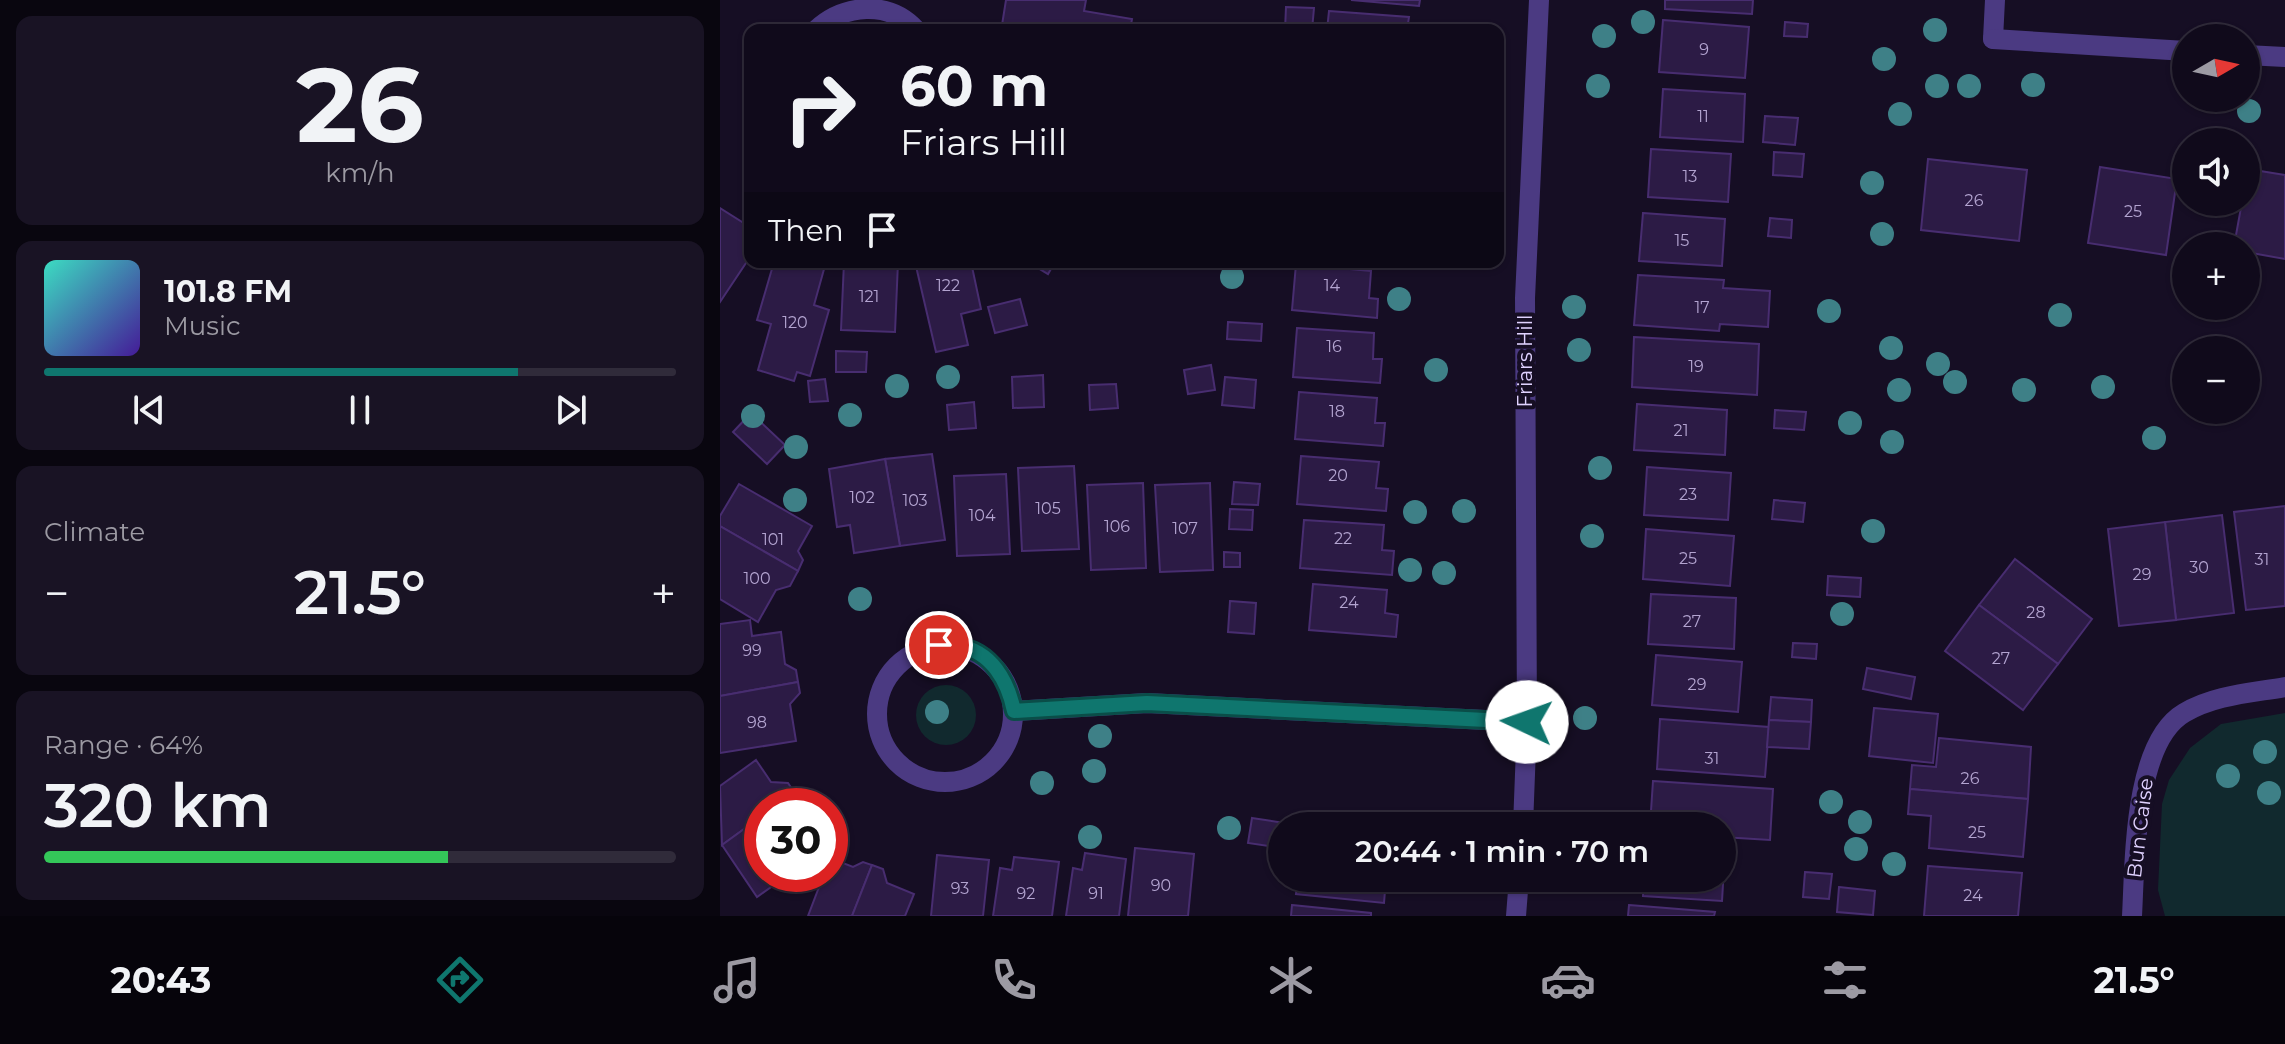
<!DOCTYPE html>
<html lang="en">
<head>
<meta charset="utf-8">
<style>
  :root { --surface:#100a1b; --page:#191324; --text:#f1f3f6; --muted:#9c9aa3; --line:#302b3a; --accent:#0f766e }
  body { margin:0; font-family:Montserrat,sans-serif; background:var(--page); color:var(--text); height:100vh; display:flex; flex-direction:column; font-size:30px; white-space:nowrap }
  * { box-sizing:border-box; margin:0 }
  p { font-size:26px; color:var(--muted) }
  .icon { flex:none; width:44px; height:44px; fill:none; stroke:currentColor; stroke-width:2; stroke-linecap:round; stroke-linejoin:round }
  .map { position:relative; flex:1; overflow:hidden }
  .side { display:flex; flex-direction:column; gap:16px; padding:16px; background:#09060f; width:720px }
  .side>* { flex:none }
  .guide { position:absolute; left:24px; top:24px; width:760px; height:244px; border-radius:16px; box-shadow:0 2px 6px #0004,0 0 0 2px var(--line); background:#100a1b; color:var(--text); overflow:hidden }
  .needle { width:52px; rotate:81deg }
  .controls { position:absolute; left:1452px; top:24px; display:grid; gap:16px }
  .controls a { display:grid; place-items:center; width:88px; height:88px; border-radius:50%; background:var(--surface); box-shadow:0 2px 6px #0004,0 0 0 2px var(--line); font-size:40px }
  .speed { position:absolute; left:24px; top:788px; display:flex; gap:16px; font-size:40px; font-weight:700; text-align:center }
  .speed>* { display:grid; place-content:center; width:104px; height:104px; border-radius:50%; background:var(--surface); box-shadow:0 2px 6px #0004,0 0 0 2px var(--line); line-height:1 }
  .speed .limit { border:12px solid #d22; background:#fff; color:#111 }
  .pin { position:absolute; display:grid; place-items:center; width:68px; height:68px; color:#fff; margin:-34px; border:4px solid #fff; border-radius:50%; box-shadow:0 2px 8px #0007 }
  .me { position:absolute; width:88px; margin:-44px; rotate:273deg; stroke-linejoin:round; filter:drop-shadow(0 0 6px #0008) }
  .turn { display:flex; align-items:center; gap:28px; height:168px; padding:0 24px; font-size:36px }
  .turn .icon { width:104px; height:104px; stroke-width:2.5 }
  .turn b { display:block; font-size:56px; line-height:68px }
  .then { display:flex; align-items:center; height:76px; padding:0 24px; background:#0003; gap:16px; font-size:30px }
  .big { font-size:60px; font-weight:600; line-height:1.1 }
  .side .card { flex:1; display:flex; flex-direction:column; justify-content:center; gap:12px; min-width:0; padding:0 28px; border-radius:16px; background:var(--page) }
  .side .dial { align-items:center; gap:0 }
  .dial b { font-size:104px; line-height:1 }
  .song { display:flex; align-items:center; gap:24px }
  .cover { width:96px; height:96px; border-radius:12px; background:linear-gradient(135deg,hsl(170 70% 55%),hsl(260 70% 35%)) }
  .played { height:8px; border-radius:4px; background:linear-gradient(90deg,var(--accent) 75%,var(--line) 75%) }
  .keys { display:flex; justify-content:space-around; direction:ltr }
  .heat { display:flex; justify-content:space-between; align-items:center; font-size:44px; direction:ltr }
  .charge { height:12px; border-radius:6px; background:linear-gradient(90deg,#34c759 64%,var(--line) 0) }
  .trip { position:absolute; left:548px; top:812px; width:468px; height:80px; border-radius:40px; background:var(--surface); box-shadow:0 2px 6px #0004,0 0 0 2px var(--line); font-weight:600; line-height:80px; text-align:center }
  .menu { display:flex; height:128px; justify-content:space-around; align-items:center; background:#06040b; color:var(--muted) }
  .menu .icon { width:56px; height:56px }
  .menu .active { color:var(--accent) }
  .menu b { font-size:36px; color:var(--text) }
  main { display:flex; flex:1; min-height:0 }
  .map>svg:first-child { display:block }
  .green { fill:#11292e }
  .building { fill:#2c1b45; stroke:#482d70; stroke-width:2 }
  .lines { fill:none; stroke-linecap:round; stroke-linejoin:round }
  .lane { stroke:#4b3a82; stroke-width:20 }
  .street { stroke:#4b3a82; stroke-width:20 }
  .tree { fill:#3e8087 }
  .route-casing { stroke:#0a4d48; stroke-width:20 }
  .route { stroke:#0f766e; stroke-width:14 }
  .labels { text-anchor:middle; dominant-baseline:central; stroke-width:8; stroke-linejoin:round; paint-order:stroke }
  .number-label { font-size:16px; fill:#b3a4d0 }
  .street-label { font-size:20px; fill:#e0d2ff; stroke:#160e24 }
</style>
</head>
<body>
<main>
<section class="side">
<div class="card dial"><b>26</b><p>km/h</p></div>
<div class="card">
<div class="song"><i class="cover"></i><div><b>101.8 FM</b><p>Music</p></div></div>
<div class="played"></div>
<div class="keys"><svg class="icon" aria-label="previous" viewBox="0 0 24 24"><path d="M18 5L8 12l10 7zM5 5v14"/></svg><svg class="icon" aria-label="pause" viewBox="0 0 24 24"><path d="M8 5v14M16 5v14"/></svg><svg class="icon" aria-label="next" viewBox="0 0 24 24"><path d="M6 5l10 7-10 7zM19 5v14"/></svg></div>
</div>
<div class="card"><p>Climate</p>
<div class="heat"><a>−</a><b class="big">21.5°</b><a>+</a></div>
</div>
<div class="card"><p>Range · 64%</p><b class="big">320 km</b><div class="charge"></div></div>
</section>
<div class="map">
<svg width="1565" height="916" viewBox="0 0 1565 916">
  <rect width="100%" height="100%" fill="#160e24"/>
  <!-- green -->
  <g class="green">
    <circle cx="226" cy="715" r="30"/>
    <path d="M1565,713V916H1445L1438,890L1442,804L1449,780L1470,748L1501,724Z"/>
  </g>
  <!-- building -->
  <g class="building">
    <path d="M286,0H366L364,11L412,19L410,30H308L282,25Z"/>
    <path d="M631,0H700L699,6Z"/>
    <path d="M945,0H1033L1032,14L945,9Z"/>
    <path d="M566,7L594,8L592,30H565Z"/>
    <path d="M609,11L689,17L687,30H607Z"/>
    <path d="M943,20L1029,27L1025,78L939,72Z"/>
    <path d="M1065,22L1088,24L1087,37L1064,36Z"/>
    <path d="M943,89L1025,94L1023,142L940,137Z"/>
    <path d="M1045,116L1078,118L1075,145L1043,142Z"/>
    <path d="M931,149L1011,154L1008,202L928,197Z"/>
    <path d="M1054,152L1084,154L1082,177L1053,175Z"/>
    <path d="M1208,159L1307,170L1299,241L1201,230Z"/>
    <path d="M1380,167L1457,179L1446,255L1368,243Z"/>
    <path d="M1528,169L1565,175V259L1526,252V246H1514L1522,202H1526Z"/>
    <path d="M0,208L30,227V257L0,302Z"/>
    <path d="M923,213L1005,219L1002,266L919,261Z"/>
    <path d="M1050,218L1072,220L1071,238L1048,236Z"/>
    <path d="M54,262H106L94,305L109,310L90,376L77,372L74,381L38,370L51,324L37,320Z"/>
    <path d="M124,262H178L175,332L121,330Z"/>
    <path d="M195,262H251L261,309L241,314L248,345L216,352Z"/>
    <path d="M308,262H335L328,274Z"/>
    <path d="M576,264L651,271L649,298L658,299L657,318L572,310Z"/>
    <path d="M918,275L1004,280L1003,288L1050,291L1048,327L1000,324L999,331L914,325Z"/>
    <path d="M300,299L307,325L275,333L268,307Z"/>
    <path d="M508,322L542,324L541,341L507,339Z"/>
    <path d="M577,328L654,333L653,359H662L660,383L573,377Z"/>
    <path d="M914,337L1039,344L1037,395L912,387Z"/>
    <path d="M116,351L147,352L146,372H116Z"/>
    <path d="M491,365L495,390L468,394L464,370Z"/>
    <path d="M323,375L324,407L293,408L292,377Z"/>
    <path d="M505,377L536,380L534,408L502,405Z"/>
    <path d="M105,379L108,401L90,402L88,381Z"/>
    <path d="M396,384L398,408L370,410L369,385Z"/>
    <path d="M579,392L657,398L655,423H665L663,446L575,439Z"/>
    <path d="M254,402L256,428L229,430L227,405Z"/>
    <path d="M917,404L1007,410L1005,455L914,450Z"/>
    <path d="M1055,410L1086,412L1084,430L1054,428Z"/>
    <path d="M31,413L65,445L47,464L13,432Z"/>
    <path d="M212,454L225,540L180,546L165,459Z"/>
    <path d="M581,456L659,462L656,488L668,489L666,511L577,504Z"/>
    <path d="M165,459L180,546L134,553L130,525L117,527L109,469Z"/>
    <path d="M354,466L359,549L302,551L298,468Z"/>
    <path d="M927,467L1011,473L1008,520L924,515Z"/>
    <path d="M286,474L290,554L237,556L234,476Z"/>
    <path d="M514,482L540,484L538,505L512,504Z"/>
    <path d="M423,483L426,568L371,570L367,485Z"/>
    <path d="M490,483L493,570L440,572L435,485Z"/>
    <path d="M19,484L92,526L78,551L83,560L78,571L0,526V516Z"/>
    <path d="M1054,500L1085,503L1083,522L1052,519Z"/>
    <path d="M1565,506V606L1526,610L1514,512Z"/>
    <path d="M510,509L533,510L532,530L509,529Z"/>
    <path d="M1502,515L1514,613L1456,620L1445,522Z"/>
    <path d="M584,520L664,525L662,550L674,551L672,575L580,568Z"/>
    <path d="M1445,522L1456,620L1399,626L1388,529Z"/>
    <path d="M0,526L78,571L70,586L56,590L38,622L0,599Z"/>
    <path d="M926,529L1014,536L1010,586L923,579Z"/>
    <path d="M504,552L520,553V567H504Z"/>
    <path d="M1295,559L1372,619L1338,664L1259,605Z"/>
    <path d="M1108,576L1141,578L1140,597L1107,595Z"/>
    <path d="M593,584L667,590L665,613L678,615L676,637L589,630Z"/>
    <path d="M931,594L1016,598L1014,649L928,644Z"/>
    <path d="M510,601L536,603L534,634L508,632Z"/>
    <path d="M1259,605L1338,664L1303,710L1225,651Z"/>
    <path d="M30,620L32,636L61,632L65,664L76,670L78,682L0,696V624Z"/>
    <path d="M1073,643L1097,644L1096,659L1072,657Z"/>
    <path d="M936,655L1022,662L1018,712L932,705Z"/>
    <path d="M1147,668L1195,677L1191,699L1143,689Z"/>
    <path d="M78,682L80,693L70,704L76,741L0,753V696Z"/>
    <path d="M1051,697L1092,700L1091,722L1049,720Z"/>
    <path d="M1154,708L1218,714L1213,763L1149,756Z"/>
    <path d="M940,719L1049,727L1045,777L937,769Z"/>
    <path d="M1049,720L1091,722L1089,749L1047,747Z"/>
    <path d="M1219,738L1311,747L1308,799L1190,789L1192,765L1216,767Z"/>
    <path d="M36,760L51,782L68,783L74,792L55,806H42V816L2,845L0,786Z"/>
    <path d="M933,781L1053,789L1050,840L1002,837V826H930Z"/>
    <path d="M1190,789L1308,799L1303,857L1209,848L1211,816L1188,814Z"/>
    <path d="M74,792L82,804V806H55Z"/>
    <path d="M42,816V874L68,875L37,897L2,845Z"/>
    <path d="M532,818L577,825V826H562V848L528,843Z"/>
    <path d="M415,848L474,854L468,916H408Z"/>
    <path d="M1002,851H1005L1002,901L923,896L924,878H1002Z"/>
    <path d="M365,853L406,859L399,916H346L353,868L362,870Z"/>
    <path d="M217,855L269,860L263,916H211Z"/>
    <path d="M294,857L339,862L332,916H273L280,868L292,870Z"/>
    <path d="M110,858L133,867L143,862L152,865L132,916H88L104,874H110Z"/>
    <path d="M152,865L163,869L167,883L194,894L185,916H132Z"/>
    <path d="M1208,866L1302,873L1298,916H1204Z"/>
    <path d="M1085,872L1112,874L1109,899L1083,897Z"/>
    <path d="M578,878H666L664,903L576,894Z"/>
    <path d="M1119,887L1155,891L1153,915L1117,912Z"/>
    <path d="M572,905L651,913V916H571Z"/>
    <path d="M909,905L995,912L994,916H908Z"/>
  </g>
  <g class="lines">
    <!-- lane -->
    <path class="lane" d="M1273,39L1275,0"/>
    <!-- street -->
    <g class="street">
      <path d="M96,30C124,4 169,0 196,30"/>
      <path d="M1273,39L1466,51"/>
      <path d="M1526,55L1565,57"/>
      <circle cx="225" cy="714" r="68"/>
      <path d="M294,711L427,703L807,722"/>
      <path d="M803,826L807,722L805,298L819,0"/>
      <path d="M796,916L799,878"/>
      <path d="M1412,916C1415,864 1413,743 1464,713C1494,695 1531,693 1565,687"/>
    </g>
  </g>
  <!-- trees -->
  <g class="tree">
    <circle cx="923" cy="22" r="12"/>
    <circle cx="1215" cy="30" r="12"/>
    <circle cx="884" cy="36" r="12"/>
    <circle cx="1164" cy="59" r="12"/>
    <circle cx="1313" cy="85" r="12"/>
    <circle cx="878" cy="86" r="12"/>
    <circle cx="1217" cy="86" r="12"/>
    <circle cx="1249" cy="86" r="12"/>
    <circle cx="1529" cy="111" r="12"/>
    <circle cx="1180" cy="114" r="12"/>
    <circle cx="1152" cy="183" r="12"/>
    <circle cx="1162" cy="234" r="12"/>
    <circle cx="512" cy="277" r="12"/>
    <circle cx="679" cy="299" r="12"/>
    <circle cx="854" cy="307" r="12"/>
    <circle cx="1109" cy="311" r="12"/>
    <circle cx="1340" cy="315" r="12"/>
    <circle cx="1171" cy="348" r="12"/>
    <circle cx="859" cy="350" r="12"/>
    <circle cx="1218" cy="364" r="12"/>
    <circle cx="716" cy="370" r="12"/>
    <circle cx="228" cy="377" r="12"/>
    <circle cx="1235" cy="382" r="12"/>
    <circle cx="177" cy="386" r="12"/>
    <circle cx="1383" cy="387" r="12"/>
    <circle cx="1179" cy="390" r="12"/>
    <circle cx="1304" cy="390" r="12"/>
    <circle cx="130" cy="415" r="12"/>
    <circle cx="33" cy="416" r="12"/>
    <circle cx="1130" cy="423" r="12"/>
    <circle cx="1434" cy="438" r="12"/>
    <circle cx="1172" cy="442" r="12"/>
    <circle cx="76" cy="447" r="12"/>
    <circle cx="880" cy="468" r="12"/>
    <circle cx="75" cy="500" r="12"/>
    <circle cx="744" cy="511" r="12"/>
    <circle cx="695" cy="512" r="12"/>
    <circle cx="1153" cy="531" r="12"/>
    <circle cx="872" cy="536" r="12"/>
    <circle cx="690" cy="570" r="12"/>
    <circle cx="724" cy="573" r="12"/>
    <circle cx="140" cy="599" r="12"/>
    <circle cx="1122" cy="614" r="12"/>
    <circle cx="217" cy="712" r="12"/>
    <circle cx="865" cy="718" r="12"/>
    <circle cx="380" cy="736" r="12"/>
    <circle cx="1545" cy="752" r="12"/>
    <circle cx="374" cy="771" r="12"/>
    <circle cx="1508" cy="776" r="12"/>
    <circle cx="322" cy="783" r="12"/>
    <circle cx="1549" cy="793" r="12"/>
    <circle cx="1111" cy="802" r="12"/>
    <circle cx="1140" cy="822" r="12"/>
    <circle cx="509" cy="828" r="12"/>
    <circle cx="370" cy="837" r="12"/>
    <circle cx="1136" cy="849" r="12"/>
    <circle cx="1174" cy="864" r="12"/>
  </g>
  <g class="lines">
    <defs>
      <path id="route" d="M219,645C225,646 232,645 238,646C272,651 288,682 294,711L427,703L807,722"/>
    </defs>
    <!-- route casing -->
    <use href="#route" class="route-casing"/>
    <!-- route -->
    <use href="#route" class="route"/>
  </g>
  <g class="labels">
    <!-- number labels -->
    <g class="number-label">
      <text x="984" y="49">9</text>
      <text x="983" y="116">11</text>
      <text x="970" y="176">13</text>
      <text x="1254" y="200">26</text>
      <text x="1413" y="211">25</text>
      <text x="962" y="240">15</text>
      <text x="228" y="285">122</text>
      <text x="612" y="285">14</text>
      <text x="149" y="296">121</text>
      <text x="982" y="307">17</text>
      <text x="75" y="322">120</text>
      <text x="614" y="346">16</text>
      <text x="976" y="366">19</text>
      <text x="617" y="411">18</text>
      <text x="961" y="430">21</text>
      <text x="618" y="475">20</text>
      <text x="968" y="494">23</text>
      <text x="142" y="497">102</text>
      <text x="195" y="500">103</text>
      <text x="328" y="508">105</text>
      <text x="262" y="515">104</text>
      <text x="397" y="526">106</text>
      <text x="465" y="528">107</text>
      <text x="623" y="538">22</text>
      <text x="53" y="539">101</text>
      <text x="968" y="558">25</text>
      <text x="1542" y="559">31</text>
      <text x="1479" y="567">30</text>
      <text x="1422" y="574">29</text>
      <text x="37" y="578">100</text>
      <text x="629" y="602">24</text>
      <text x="1316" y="612">28</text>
      <text x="972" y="621">27</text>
      <text x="32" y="650">99</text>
      <text x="1281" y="658">27</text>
      <text x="977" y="684">29</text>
      <text x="37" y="722">98</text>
      <text x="992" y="758">31</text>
      <text x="1250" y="778">26</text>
      <text x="1257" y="832">25</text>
      <text x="441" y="885">90</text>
      <text x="240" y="888">93</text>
      <text x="306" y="893">92</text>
      <text x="376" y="893">91</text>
      <text x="1253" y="895">24</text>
    </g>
    <!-- street labels -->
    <g class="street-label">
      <text transform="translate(805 361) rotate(-90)">Friars Hill</text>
      <text transform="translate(1420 828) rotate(-83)">Bun Caise</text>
    </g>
  </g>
</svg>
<div class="controls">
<a><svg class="needle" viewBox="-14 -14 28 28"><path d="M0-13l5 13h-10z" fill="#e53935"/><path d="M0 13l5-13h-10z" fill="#9c9aa3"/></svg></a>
<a><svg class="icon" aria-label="sound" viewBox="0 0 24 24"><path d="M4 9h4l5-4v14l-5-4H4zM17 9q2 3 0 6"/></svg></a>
<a>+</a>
<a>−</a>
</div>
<div class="speed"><div class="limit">30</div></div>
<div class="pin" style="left:219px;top:645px;background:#d93025"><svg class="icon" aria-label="arrive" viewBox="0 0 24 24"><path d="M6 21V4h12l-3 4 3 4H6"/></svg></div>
<svg class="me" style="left:807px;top:722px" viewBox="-20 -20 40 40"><circle r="19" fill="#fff"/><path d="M0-13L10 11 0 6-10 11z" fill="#0f766e"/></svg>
<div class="trip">20:44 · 1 min · 70 m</div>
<div class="guide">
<div class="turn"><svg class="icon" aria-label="right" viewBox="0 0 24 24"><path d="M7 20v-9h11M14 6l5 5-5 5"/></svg><div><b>60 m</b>Friars Hill</div></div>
<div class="then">Then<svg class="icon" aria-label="arrive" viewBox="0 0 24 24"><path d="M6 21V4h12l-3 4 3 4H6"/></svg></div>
</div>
</div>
</main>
<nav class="menu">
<b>20:43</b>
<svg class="icon active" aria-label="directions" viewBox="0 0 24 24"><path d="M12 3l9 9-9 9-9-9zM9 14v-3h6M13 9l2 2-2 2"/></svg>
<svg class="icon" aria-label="music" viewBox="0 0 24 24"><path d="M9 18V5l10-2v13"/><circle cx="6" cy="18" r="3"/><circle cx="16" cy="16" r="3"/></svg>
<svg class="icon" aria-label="phone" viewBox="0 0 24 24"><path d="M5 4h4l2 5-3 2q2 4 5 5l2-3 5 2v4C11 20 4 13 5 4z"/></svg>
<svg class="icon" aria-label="climate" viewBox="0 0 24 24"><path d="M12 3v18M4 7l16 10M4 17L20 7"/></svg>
<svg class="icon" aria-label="car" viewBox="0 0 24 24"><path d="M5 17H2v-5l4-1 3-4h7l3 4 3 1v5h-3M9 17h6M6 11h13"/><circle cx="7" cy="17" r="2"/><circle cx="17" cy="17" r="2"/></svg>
<svg class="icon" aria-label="filters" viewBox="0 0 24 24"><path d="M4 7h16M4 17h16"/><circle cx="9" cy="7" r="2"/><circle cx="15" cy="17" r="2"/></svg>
<b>21.5°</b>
</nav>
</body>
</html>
